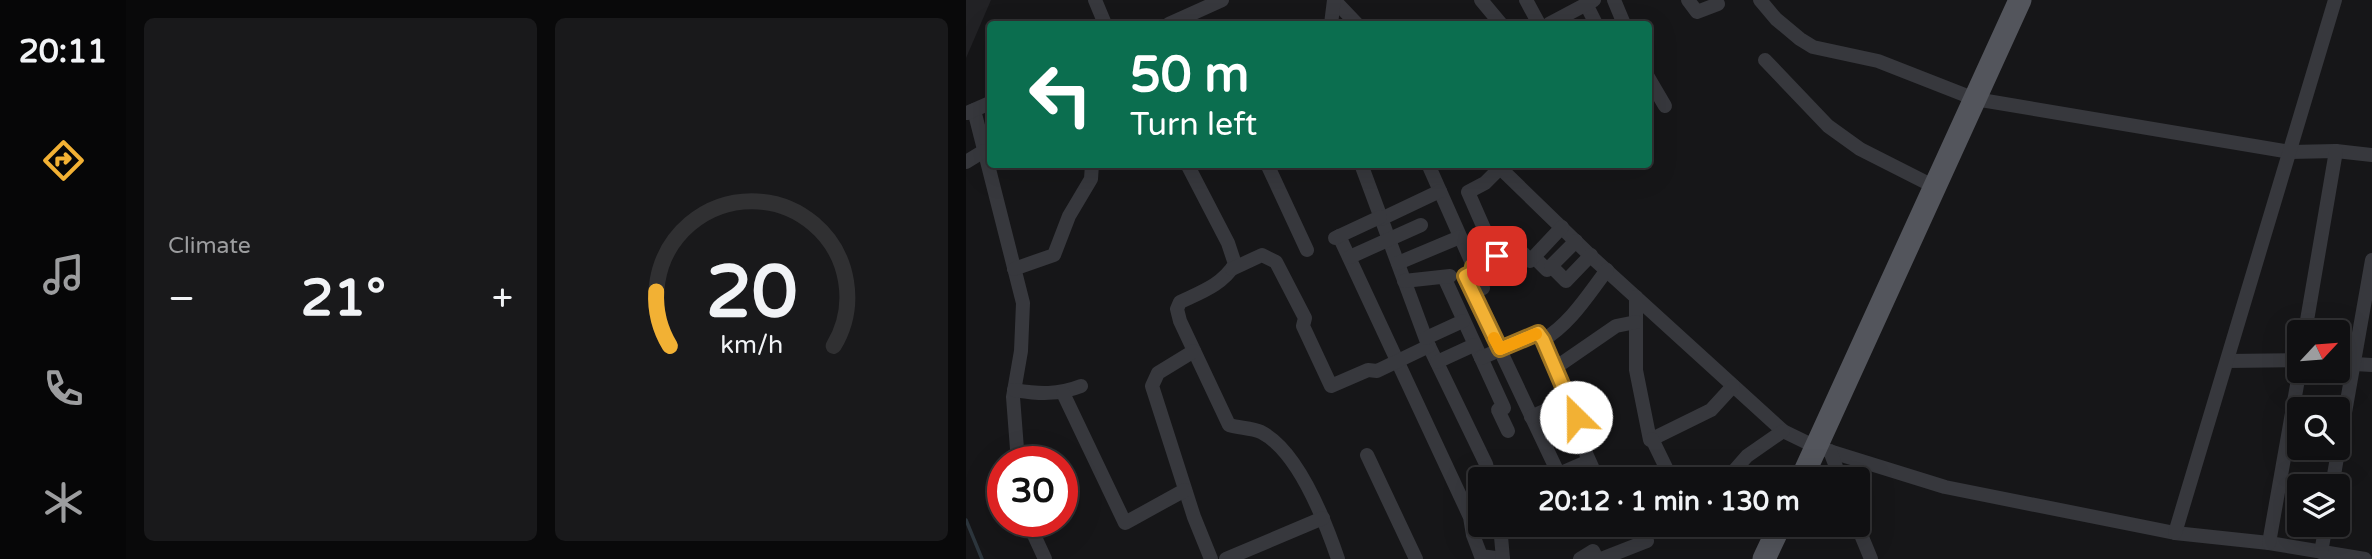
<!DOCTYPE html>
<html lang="en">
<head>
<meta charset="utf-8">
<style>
  :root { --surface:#101012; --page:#19191b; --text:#f1f3f6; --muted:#9c9d9f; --line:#303032; --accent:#f2b134 }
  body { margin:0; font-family:"Varela Round",sans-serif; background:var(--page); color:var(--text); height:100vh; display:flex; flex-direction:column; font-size:26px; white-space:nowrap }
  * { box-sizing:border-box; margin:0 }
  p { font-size:23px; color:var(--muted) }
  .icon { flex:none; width:38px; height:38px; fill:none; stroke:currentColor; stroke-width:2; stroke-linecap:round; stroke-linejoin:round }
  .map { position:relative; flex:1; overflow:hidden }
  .side { display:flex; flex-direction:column; gap:18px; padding:18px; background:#09090a; width:840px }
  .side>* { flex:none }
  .guide { position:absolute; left:21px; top:21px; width:665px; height:147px; border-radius:7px; box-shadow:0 7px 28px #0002,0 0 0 2px var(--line); background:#0b6e4f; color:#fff; overflow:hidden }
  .needle { width:46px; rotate:64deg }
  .buttons { position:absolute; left:1321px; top:320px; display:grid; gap:14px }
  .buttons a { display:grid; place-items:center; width:63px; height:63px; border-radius:7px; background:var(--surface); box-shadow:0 7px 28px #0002,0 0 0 2px var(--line); font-size:35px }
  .speed { position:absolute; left:21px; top:446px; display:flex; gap:14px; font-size:35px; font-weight:700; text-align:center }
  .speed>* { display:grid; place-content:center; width:91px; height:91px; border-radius:50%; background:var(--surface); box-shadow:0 7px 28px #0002,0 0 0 2px var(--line); line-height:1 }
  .speed .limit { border:10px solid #d22; background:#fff; color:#111 }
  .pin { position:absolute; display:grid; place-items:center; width:60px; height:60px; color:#fff; margin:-30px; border-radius:14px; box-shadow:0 4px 10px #0006 }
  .me { position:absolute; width:77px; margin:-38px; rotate:337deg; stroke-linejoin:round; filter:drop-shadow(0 0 5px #0008) }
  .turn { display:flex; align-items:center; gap:24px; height:147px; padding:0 28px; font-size:32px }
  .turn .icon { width:91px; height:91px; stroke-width:2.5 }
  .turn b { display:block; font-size:49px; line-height:60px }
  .big { font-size:52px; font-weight:800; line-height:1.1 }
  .side .card { flex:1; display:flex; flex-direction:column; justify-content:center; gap:10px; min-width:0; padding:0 24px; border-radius:10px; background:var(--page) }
  .side .dial { align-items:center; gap:0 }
  .dial svg { height:182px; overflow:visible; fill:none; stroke:var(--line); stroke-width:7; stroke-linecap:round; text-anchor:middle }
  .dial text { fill:var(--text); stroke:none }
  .heat { display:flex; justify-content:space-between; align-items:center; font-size:38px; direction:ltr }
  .side .tiles { flex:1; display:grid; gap:18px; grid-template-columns:repeat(2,1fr) }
  .trip { position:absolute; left:502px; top:467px; width:402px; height:70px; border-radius:7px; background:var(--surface); box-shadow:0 7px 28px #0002,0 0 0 2px var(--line); font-weight:800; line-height:70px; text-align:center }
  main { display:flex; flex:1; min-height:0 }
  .dock { display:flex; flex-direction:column; width:126px; justify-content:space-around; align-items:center; background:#060607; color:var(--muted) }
  .dock .icon { width:49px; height:49px }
  .dock .on { color:var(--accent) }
  .dock b { font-size:32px; color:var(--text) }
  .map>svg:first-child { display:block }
  .built { fill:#222225 }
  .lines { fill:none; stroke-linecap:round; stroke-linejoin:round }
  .stream { stroke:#2c353c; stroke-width:3.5 }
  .street { stroke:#37383d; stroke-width:14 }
  .primary { stroke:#53555c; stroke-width:23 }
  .route-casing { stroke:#9d7322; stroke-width:18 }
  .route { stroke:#f2b134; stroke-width:12 }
  .slow { stroke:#f59e0b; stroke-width:12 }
</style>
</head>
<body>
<main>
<nav class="dock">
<b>20:11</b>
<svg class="icon on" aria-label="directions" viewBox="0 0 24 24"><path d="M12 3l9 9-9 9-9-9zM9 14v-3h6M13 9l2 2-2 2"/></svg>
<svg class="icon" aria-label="music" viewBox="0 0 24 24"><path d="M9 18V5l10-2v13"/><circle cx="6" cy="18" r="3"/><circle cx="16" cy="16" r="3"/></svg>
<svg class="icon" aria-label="phone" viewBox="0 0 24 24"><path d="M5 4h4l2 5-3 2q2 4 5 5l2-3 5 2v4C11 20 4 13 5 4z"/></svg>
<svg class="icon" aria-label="climate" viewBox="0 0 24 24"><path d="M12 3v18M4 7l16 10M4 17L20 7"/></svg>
</nav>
<section class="side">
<div class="tiles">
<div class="card"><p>Climate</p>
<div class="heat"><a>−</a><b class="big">21°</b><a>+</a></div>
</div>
<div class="card dial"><svg viewBox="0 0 100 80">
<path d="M14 69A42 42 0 1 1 86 69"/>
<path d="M14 69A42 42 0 0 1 8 45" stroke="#f2b134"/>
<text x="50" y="56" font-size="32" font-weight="700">20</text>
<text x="50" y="72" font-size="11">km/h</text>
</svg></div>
</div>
</section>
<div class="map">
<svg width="1406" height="559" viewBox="0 0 1406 559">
  <rect width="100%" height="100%" fill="#161618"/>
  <!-- built -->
  <path class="built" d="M0,0H25L0,58Z"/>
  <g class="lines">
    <!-- stream -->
    <path class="stream" d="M0,520L16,559"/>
    <!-- street -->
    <g class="street">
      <path d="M129,0L139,24"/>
      <path d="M368,0L391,24"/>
      <path d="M515,0L535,24"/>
      <path d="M560,0L573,24"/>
      <path d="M648,0L658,24"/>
      <path d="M722,0L731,12L752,4"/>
      <path d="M794,0L810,19L834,39L847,47L912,61L1009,99L1324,152L1370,151L1406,155"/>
      <path d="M620,4L630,24"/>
      <path d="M203,24L256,0"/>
      <path d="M365,24L368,0"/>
      <path d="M583,24L628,0"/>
      <path d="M799,60L862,126L894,149L969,187"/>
      <path d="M682,77L699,106"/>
      <path d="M8,110L57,303L55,351L47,397L52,462"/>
      <path d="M1,113L24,103"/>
      <path d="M0,162L18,151"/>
      <path d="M221,164L262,243L269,264C256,285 235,292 214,302L211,309L214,321L263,425C273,428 286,428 295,432C332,451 359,521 372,559"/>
      <path d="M301,164L341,250"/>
      <path d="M395,164L461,342L520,464L524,480"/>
      <path d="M462,164L517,288"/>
      <path d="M530,164L629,260L817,431L850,447L979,487L1209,533L1303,543L1399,559"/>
      <path d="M534,168L519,183L502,192L535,267"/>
      <path d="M415,219L474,191"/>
      <path d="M373,236L504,517L507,535L515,556L537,559"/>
      <path d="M369,238L414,217"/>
      <path d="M384,257L455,225"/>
      <path d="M568,257L581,270L610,241"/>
      <path d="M432,263L494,237"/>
      <path d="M534,264L557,253L564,261L596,227"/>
      <path d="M585,266L600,281L625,255"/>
      <path d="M48,269L88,255L103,216L125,179L126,164"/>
      <path d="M266,269L296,255L310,262L339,318L337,326L365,386L402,370L411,371L463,346"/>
      <path d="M499,276L595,479"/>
      <path d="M478,277L538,408L532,410L542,431"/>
      <path d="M438,281L484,276"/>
      <path d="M670,297V370L684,440L745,410L767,386"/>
      <path d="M1339,332L1370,151"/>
      <path d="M460,338L497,321"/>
      <path d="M577,340C605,323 621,296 641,270"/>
      <path d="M228,351L192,373L186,386L228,517L245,559"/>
      <path d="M515,358L572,333L577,340L610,417"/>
      <path d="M1262,361L1334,360"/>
      <path d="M471,362L508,345"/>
      <path d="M1372,363L1406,365"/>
      <path d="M589,368L650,326L670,322"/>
      <path d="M48,390C73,394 92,395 115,386"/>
      <path d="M97,393L159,523L219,490"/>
      <path d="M614,415L605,420L632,480"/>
      <path d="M565,417L603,400"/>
      <path d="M686,439L706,480"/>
      <path d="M864,451L875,480"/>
      <path d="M401,455L450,559"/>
      <path d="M593,474L623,461"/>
      <path d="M689,480L703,473"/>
      <path d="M760,480L781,456L817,431"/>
      <path d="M1366,486L1406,260"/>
      <path d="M62,522L79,559"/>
      <path d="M534,525L537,559"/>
      <path d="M692,525L700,528L703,525"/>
      <path d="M891,525L905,559"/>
      <path d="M1209,533L1369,0"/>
      <path d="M1303,543L1334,368"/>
      <path d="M1355,552L1360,525"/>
      <path d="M260,559L357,518"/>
      <path d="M614,559L627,551L631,559"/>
      <path d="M635,559L681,541"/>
    </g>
    <!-- primary -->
    <g class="primary">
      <path d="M835,480L1054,0"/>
      <path d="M798,559L814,525"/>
    </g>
  </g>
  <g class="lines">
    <defs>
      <path id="route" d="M531,256L507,267L509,271L499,276L534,349L572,333L577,340L610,417"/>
    </defs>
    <!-- route casing -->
    <use href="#route" class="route-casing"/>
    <!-- route -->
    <use href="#route" class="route"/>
    <!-- slow -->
    <path class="slow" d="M528,338L534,349L570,334"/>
  </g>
</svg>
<div class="buttons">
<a><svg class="needle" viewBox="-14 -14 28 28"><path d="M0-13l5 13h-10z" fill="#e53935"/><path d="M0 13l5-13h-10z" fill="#9c9d9f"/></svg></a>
<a><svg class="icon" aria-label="search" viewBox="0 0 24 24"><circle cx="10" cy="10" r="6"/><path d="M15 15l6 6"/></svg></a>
<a><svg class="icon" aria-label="layers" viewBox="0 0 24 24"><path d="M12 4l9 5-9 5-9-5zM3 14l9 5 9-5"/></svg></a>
</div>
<div class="speed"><div class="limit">30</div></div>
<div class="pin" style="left:531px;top:256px;background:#d93025"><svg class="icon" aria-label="arrive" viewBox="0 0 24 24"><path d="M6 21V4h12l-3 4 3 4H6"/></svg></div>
<svg class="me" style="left:610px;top:417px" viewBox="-20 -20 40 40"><circle r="19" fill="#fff"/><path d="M0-13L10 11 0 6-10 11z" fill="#f2b134"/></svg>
<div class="trip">20:12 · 1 min · 130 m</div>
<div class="guide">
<div class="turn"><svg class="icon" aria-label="left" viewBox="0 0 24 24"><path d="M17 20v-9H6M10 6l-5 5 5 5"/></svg><div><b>50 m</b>Turn left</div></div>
</div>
</div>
</main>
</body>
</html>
